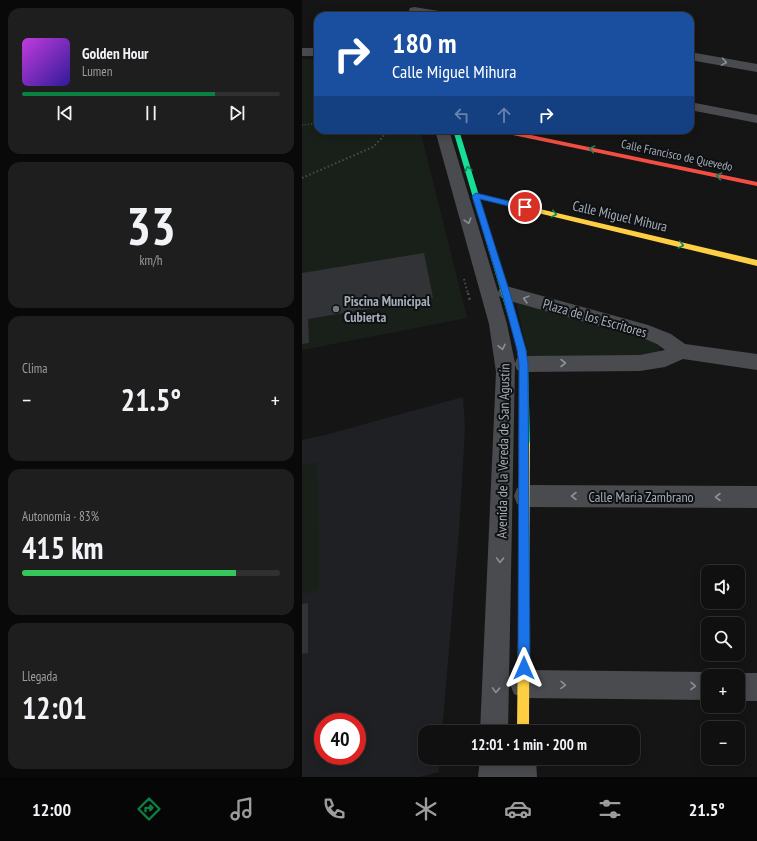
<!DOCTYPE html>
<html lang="es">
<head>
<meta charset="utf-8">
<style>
  :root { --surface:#101010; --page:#1e1e1e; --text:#f1f3f6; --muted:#9c9d9f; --line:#303030; --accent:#0b8043 }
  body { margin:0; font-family:"PT Sans Narrow",sans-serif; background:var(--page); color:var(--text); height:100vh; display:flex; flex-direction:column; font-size:15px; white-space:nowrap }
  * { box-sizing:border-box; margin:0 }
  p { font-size:13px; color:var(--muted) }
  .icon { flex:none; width:22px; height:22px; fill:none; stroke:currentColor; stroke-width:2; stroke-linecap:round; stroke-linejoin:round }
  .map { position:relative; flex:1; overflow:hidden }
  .panel { display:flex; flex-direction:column; gap:8px; padding:8px; background:#090909; width:302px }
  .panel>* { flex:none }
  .hud { position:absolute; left:12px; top:12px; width:380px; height:122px; border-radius:12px; box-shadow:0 2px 10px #0003,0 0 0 1px var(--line); background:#1a4fa0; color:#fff; overflow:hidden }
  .fabs { position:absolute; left:399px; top:565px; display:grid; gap:8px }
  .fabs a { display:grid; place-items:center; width:44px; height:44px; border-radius:8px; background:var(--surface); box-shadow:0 2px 10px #0003,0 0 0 1px var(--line); font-size:20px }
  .speed { position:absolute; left:12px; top:713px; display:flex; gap:8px; font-size:20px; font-weight:700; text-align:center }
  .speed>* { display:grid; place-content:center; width:52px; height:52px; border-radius:50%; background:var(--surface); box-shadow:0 2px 10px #0003,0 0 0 1px var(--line); line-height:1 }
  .speed .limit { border:6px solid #d22; background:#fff; color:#111 }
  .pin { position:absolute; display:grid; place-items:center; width:34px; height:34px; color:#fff; margin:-17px; border:2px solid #fff; border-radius:50%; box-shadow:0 1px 4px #0007 }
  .me { position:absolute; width:44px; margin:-22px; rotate:0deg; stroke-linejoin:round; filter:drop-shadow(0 0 3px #0008) }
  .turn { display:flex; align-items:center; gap:14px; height:84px; padding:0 12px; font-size:18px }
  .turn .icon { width:52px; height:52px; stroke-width:2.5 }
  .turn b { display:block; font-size:28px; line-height:34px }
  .lanes { display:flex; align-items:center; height:38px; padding:0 12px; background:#0003; justify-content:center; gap:20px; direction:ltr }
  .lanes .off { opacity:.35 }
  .big { font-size:30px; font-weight:600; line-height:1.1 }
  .panel .widget { flex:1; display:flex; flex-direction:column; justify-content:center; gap:6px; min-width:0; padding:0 14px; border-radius:12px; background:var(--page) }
  .panel .dial { align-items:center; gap:0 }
  .dial b { font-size:52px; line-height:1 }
  .song { display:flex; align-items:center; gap:12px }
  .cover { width:48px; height:48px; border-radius:6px; background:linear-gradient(135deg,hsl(290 70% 55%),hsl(250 70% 35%)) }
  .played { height:4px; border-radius:2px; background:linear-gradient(90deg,var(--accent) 75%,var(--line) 75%) }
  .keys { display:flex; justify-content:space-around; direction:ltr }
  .heat { display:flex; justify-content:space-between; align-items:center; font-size:22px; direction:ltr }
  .charge { height:6px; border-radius:3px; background:linear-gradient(90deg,#34c759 83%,var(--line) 0) }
  .trip { position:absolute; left:116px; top:725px; width:222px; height:40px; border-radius:12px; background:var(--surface); box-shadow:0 2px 10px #0003,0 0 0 1px var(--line); font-weight:600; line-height:40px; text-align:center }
  .tab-bar { display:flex; height:64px; justify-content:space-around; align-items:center; background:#060606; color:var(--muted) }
  .tab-bar .icon { width:28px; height:28px }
  .tab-bar .selected { color:var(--accent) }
  .tab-bar b { font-size:18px; color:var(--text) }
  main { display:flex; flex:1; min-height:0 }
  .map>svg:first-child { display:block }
  .built { fill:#1f2023; fill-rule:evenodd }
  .green { fill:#19201a }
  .building { fill:#323336 }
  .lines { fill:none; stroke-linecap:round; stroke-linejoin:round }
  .path-far2 { stroke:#4b4d50; stroke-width:1.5; stroke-dasharray:1 2; stroke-linecap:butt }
  .path-far1 { stroke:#4b4d50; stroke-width:2; stroke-dasharray:1.5 2.5; stroke-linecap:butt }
  .path { stroke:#4b4d50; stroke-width:2.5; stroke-dasharray:2 3; stroke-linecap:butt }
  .street { fill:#494b4f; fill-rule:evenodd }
  .fast { fill:#16e098; fill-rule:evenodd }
  .slow { fill:#ffcf43; fill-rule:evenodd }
  .jam { fill:#f24e42; fill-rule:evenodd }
  .oneway { stroke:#899098 }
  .oneway2 { stroke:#13825c }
  .route { fill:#1a73e8; stroke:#114b97 }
  .poi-dot { fill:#73787f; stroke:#0f1012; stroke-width:1.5 }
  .labels { text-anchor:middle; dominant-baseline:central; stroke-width:4; stroke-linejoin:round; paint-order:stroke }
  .far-street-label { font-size:12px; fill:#a5adb8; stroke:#0f1012 }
  .street-label { font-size:14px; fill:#a5adb8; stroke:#0f1012 }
  .poi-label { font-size:14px; font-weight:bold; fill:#a5adb8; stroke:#0f1012; text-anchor:start }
</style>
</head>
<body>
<main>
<section class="panel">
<div class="widget">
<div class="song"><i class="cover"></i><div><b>Golden Hour</b><p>Lumen</p></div></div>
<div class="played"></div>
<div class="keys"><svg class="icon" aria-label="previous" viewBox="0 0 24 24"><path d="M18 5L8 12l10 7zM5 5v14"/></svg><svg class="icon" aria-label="pause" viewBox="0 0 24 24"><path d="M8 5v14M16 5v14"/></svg><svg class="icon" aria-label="next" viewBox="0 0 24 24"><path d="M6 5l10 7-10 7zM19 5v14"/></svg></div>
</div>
<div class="widget dial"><b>33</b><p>km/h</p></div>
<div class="widget"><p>Clima</p>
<div class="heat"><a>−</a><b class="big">21.5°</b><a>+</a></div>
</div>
<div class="widget"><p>Autonomía · 83%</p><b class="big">415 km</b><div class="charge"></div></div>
<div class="widget"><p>Llegada</p><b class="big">12:01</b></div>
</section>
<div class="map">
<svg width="455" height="777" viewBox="0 0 455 777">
  <rect width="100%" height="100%" fill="#151516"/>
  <!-- built -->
  <path class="built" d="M161,397L163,428L157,531L140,732H123V758H138L137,772L118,777H0V440L23,435ZM21,722H55V756H21Z"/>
  <!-- green -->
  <g class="green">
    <path d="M0,59H16V130H118L165,318L0,350Z"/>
    <path d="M214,302L345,337L358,346V351L346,356H226Z"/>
    <path d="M16,462L17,590L0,594V465Z"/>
  </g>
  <!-- building -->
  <g class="building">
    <path d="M122,253L131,298L6,319L7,343L0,344V273Z"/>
    <path d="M6,603V653L0,654V604Z"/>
  </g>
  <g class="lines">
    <!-- path-far2 -->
    <path class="path-far2" d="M0,125L16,123"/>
    <!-- path-far1 -->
    <g class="path-far1">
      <path d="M0,178L71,147L81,137L83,130"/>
      <path d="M162,279L166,294"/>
    </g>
    <!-- path -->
    <path class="path" d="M166,293L168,301"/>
    <!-- street -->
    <g class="street">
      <path d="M112,7L149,13L155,16H129L108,12L107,10L108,8Z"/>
      <rect x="0" y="48" width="16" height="8"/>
      <path d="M388,52L455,64V72L388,60Z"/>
      <path d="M388,102L455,115V123L388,110Z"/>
      <path d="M133,130H147L196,292L198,288L204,286L346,325L369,334L383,344L455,354V370L381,359L363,367L338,371L222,372L215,370L213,365L206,732H178L194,372L187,324ZM197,296L204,300L341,338L355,344L363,350L338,355L222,356L215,358L213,363L205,324Z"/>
      <path d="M223,485L455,486V508L223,507L215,504L212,496L215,488Z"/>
      <path d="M222,670L406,672L415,676H406V700L222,698L212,694L208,684L212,674Z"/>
      <path d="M436,673H455V701H436V676H430Z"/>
      <path d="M178,758H234L235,777H176Z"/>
    </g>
    <!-- fast -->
    <path class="fast" d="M151,130H157L224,350L226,364L228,443L226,446L223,447L220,446L218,443V364L216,350Z"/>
    <!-- slow -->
    <g class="slow">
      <path d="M172,194H174L455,260V266L174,198H172Z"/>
      <path d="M223,439L226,440L228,443L227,732H215L218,443L220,440Z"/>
    </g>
    <!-- jam -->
    <path class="jam" d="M193,130H205L455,182V186L196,132Z"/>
  </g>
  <!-- one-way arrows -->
  <defs><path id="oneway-chevron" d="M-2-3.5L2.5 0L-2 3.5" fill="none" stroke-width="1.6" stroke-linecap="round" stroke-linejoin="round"/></defs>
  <g class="oneway">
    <use href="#oneway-chevron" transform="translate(422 62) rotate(10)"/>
    <use href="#oneway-chevron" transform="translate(166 221) rotate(74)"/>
    <use href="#oneway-chevron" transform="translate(224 299) rotate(-165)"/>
    <use href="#oneway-chevron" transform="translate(200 347) rotate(78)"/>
    <use href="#oneway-chevron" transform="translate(261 363)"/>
    <use href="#oneway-chevron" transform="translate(272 496) rotate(-180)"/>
    <use href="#oneway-chevron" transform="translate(416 497) rotate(-180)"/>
    <use href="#oneway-chevron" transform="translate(198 560) rotate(92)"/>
    <use href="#oneway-chevron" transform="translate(261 685) rotate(1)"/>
    <use href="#oneway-chevron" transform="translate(391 686) rotate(1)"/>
    <use href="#oneway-chevron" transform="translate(194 690) rotate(92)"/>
  </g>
  <g class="oneway2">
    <use href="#oneway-chevron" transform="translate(290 149) rotate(-168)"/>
    <use href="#oneway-chevron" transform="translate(166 169) rotate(-106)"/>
    <use href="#oneway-chevron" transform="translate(417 176) rotate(-168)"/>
    <use href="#oneway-chevron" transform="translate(252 214) rotate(13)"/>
    <use href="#oneway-chevron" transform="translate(379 245) rotate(13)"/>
  </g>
  <!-- route -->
  <path class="route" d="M174,193L223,205L227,207L223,210L178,199L208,293L224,350L226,364L228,668L227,673L222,674L218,673L216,668L217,364L215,350L200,293L170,196Z"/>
  <!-- markers -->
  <circle class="poi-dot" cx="34" cy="309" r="4"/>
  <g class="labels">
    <!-- far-street labels -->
    <g class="far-street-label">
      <text transform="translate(375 155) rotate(12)">Calle Francisco de Quevedo</text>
    </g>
    <!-- street labels -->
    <g class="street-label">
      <text transform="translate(318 216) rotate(13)">Calle Miguel Mihura</text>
      <text transform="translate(293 318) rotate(16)">Plaza de los Escritores</text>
      <text transform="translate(201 451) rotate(-89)">Avenida de la Vereda de San Agustín</text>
      <text x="339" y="497">Calle María Zambrano</text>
    </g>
    <!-- poi labels -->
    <g class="poi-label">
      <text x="42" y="301">Piscina Municipal<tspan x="42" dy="16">Cubierta</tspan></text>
    </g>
  </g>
</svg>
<div class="fabs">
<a><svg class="icon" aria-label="sound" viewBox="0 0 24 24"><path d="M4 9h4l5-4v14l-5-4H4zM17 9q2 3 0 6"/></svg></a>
<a><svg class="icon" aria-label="search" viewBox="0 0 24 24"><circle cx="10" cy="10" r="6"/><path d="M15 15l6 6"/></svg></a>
<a>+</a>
<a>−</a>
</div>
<div class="speed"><div class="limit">40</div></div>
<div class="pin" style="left:223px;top:207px;background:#d93025"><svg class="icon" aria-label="arrive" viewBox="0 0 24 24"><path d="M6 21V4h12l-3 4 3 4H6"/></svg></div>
<svg class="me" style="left:222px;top:668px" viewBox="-20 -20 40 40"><path d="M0-17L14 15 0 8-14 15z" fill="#1a73e8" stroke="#fff" stroke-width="4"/></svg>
<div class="trip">12:01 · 1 min · 200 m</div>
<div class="hud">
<div class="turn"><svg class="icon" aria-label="right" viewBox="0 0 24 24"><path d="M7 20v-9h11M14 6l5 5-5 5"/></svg><div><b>180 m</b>Calle Miguel Mihura</div></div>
<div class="lanes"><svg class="icon off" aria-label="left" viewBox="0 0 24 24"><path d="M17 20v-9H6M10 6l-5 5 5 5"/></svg><svg class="icon off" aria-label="ahead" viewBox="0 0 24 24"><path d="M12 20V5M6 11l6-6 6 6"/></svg><svg class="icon" aria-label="right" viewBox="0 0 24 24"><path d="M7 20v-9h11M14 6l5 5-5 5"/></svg></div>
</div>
</div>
</main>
<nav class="tab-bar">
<b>12:00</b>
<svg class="icon selected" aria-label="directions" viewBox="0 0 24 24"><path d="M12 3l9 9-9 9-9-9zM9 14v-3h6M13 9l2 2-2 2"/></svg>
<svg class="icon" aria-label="music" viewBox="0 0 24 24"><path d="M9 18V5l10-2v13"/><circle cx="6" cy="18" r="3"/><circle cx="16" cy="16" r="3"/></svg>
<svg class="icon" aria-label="phone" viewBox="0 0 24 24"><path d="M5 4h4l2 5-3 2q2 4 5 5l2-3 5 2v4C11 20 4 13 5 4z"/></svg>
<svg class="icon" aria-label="climate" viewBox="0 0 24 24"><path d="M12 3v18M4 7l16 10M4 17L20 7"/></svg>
<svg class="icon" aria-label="car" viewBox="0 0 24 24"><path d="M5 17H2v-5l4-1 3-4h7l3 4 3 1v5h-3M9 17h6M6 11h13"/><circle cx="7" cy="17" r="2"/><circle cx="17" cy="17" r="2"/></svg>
<svg class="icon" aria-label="filters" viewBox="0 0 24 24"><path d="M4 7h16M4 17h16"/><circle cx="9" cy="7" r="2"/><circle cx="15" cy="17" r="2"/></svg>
<b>21.5°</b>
</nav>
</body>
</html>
